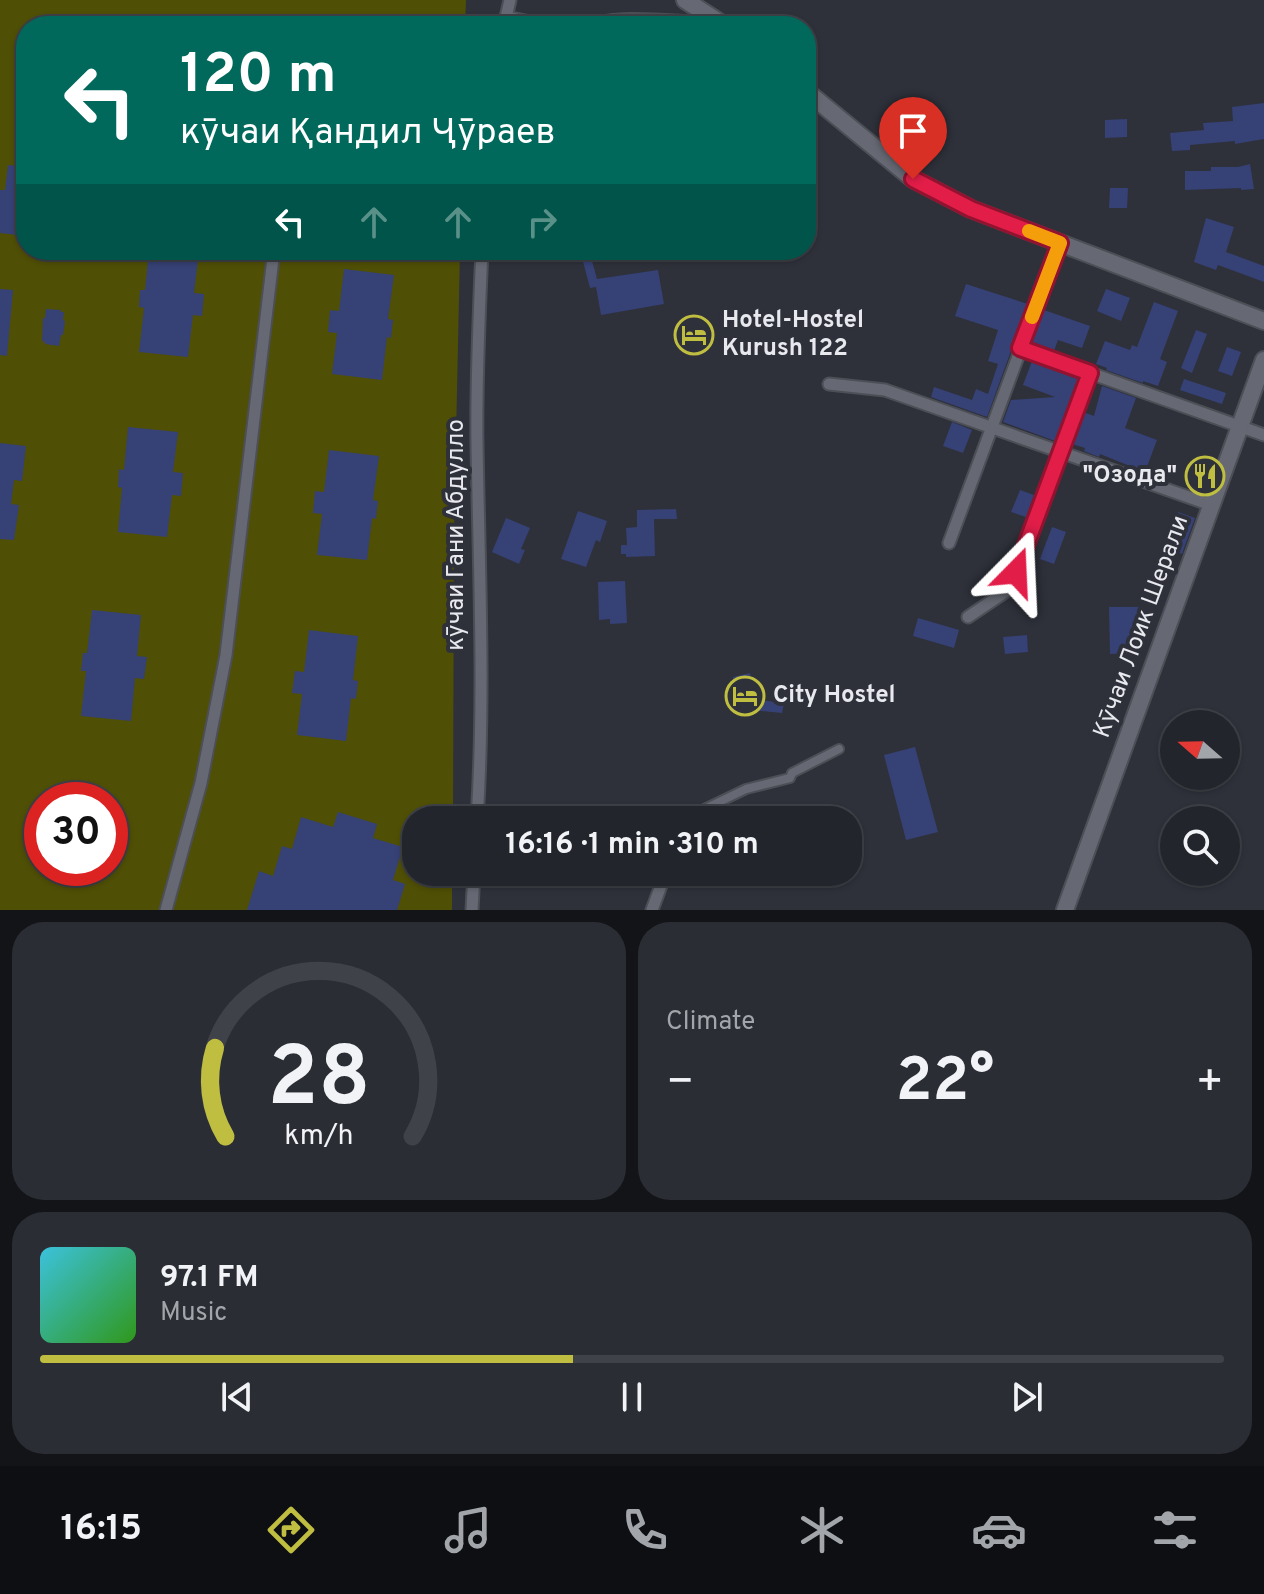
<!DOCTYPE html>
<html lang="en">
<head>
<meta charset="utf-8">
<style>
  :root { --surface:#22252c; --page:#2a2d34; --text:#f1f3f6; --muted:#a2a5a9; --line:#3f4248; --accent:#c0be41 }
  body { margin:0; font-family:Overpass,sans-serif; background:var(--page); color:var(--text); height:100vh; display:flex; flex-direction:column; font-size:30px; white-space:nowrap }
  * { box-sizing:border-box; margin:0 }
  p { font-size:26px; color:var(--muted) }
  .icon { flex:none; width:44px; height:44px; fill:none; stroke:currentColor; stroke-width:2; stroke-linecap:round; stroke-linejoin:round }
  .map { position:relative; height:910px; overflow:hidden }
  .details { display:flex; flex-direction:column; gap:12px; padding:12px; background:#131418; flex:1 }
  .details>* { flex:none }
  .top-card { position:absolute; left:16px; top:16px; width:800px; height:244px; border-radius:32px; box-shadow:0 2px 6px #0004,0 0 0 2px var(--line); background:#00695c; color:#fff; overflow:hidden }
  .needle { width:52px; rotate:290deg }
  .fabs { position:absolute; left:1160px; top:710px; display:grid; gap:16px }
  .fabs a { display:grid; place-items:center; width:80px; height:80px; border-radius:50%; background:var(--surface); box-shadow:0 2px 6px #0004,0 0 0 2px var(--line); font-size:40px }
  .speed { position:absolute; left:24px; top:782px; display:flex; gap:16px; font-size:40px; font-weight:700; text-align:center }
  .speed>* { display:grid; place-content:center; width:104px; height:104px; border-radius:50%; background:var(--surface); box-shadow:0 2px 6px #0004,0 0 0 2px var(--line); line-height:1 }
  .speed .limit { border:12px solid #d22; background:#fff; color:#111 }
  .pin { position:absolute; display:grid; place-items:center; width:68px; height:68px; color:#fff; margin:-82px -34px; border-radius:50% 50% 50% 0; rotate:-45deg; box-shadow:0 0 8px #0007 }
  .pin .icon { rotate:45deg }
  .me { position:absolute; width:88px; margin:-44px; rotate:21deg; stroke-linejoin:round; filter:drop-shadow(0 0 6px #0008) }
  .turn { display:flex; align-items:center; gap:28px; height:168px; padding:0 32px; font-size:36px }
  .turn .icon { width:104px; height:104px; stroke-width:2.5 }
  .turn b { display:block; font-size:56px; line-height:68px }
  .lanes { display:flex; align-items:center; height:76px; padding:0 32px; background:#0003; justify-content:center; gap:40px; direction:ltr }
  .lanes .off { opacity:.35 }
  .big { font-size:60px; font-weight:700; line-height:1.1 }
  .details .widget { flex:1; display:flex; flex-direction:column; justify-content:center; gap:12px; min-width:0; padding:0 28px; border-radius:32px; background:var(--page) }
  .details .dial { align-items:center; gap:0 }
  .dial svg { height:208px; overflow:visible; fill:none; stroke:var(--line); stroke-width:7; stroke-linecap:round; text-anchor:middle }
  .dial text { fill:var(--text); stroke:none }
  .song { display:flex; align-items:center; gap:24px }
  .cover { width:96px; height:96px; border-radius:12px; background:linear-gradient(135deg,hsl(190 70% 55%),hsl(110 70% 35%)) }
  .played { height:8px; border-radius:4px; background:linear-gradient(90deg,var(--accent) 45%,var(--line) 45%) }
  .keys { display:flex; justify-content:space-around; direction:ltr }
  .heat { display:flex; justify-content:space-between; align-items:center; font-size:44px; direction:ltr }
  .details .tiles { flex:1; display:grid; gap:12px; grid-template-columns:1fr 1fr }
  .widget:last-child { grid-column:span 2 }
  .trip { position:absolute; left:402px; top:806px; width:460px; height:80px; border-radius:32px; background:var(--surface); box-shadow:0 2px 6px #0004,0 0 0 2px var(--line); font-weight:700; line-height:80px; text-align:center }
  .tab-bar { display:flex; height:128px; justify-content:space-around; align-items:center; background:#0e0f12; color:var(--muted) }
  .tab-bar .icon { width:56px; height:56px }
  .tab-bar .selected { color:var(--accent) }
  .tab-bar b { font-size:36px; color:var(--text) }
  .map>svg:first-child { display:block }
  .green { fill:#504f06; fill-rule:evenodd }
  .building { fill:#364175 }
  .lines { fill:none; stroke-linecap:round; stroke-linejoin:round }
  .pedestrian-casing { stroke:#4d4f57; stroke-width:12 }
  .minor-casing { stroke:#4d4f57; stroke-width:15 }
  .secondary-casing { stroke:#4d4f57; stroke-width:20 }
  .pedestrian { stroke:#666973; stroke-width:8 }
  .minor { stroke:#666973; stroke-width:11 }
  .secondary { stroke:#666973; stroke-width:16 }
  .route-casing { stroke:#92132f; stroke-width:20 }
  .route { stroke:#e11d48; stroke-width:14 }
  .slow { stroke:#f59e0b; stroke-width:14 }
  .labels { text-anchor:middle; dominant-baseline:central; stroke-width:8; stroke-linejoin:round; paint-order:stroke }
  .poi-label { font-size:24px; font-weight:bold; fill:#e8e9ef; stroke:#2e313a; text-anchor:start }
  .street-label { font-size:24px; fill:#e8e9ef; stroke:#2e313a }
</style>
</head>
<body>
<div class="map">
<svg width="1264" height="910" viewBox="0 0 1264 910">
  <rect width="100%" height="100%" fill="#2e313a"/>
  <!-- green -->
  <path class="green" d="M0,0H466L465,26H26V250H460L454,531L453,820H416V872H452V910H0ZM42,800H110V868H42Z"/>
  <!-- building -->
  <g class="building">
    <path d="M1264,103V139L1235,144V141L1190,145V150L1172,151L1170,133L1204,130L1203,123L1233,121L1232,107Z"/>
    <path d="M1127,119V137L1105,138V120Z"/>
    <path d="M1250,164L1254,189L1241,190V188L1185,190V171H1211V167H1238Z"/>
    <path d="M8,165L26,167V236L0,233V190H5Z"/>
    <path d="M1110,188H1128L1127,208H1109Z"/>
    <path d="M1206,218L1234,227L1226,252L1264,266V282L1218,265L1216,270L1194,262Z"/>
    <path d="M149,250L199,252L194,293L204,294L202,316L193,315L188,357L139,352L144,308L139,307L140,290H145Z"/>
    <path d="M580,250H589L597,279L658,270L664,304L601,315L596,287L590,288Z"/>
    <path d="M344,269L394,275L388,319L393,320L391,338L387,337L382,380L332,374L337,333L328,332L330,310L339,311Z"/>
    <path d="M966,284L1028,304L987,417L931,397L934,387L972,400L976,389L988,394L998,364L988,361L998,330L955,316Z"/>
    <path d="M0,289L13,290L7,356L0,355Z"/>
    <path d="M1106,289L1130,298L1121,321L1097,311Z"/>
    <path d="M1154,302L1178,311L1160,359L1167,362L1158,386L1143,381V383L1106,370L1107,368L1096,364L1105,341L1130,350L1132,345L1137,347Z"/>
    <path d="M46,309L61,310V312H64L63,320L65,321L63,335H61L59,346L45,344V342L42,341L43,318H45Z"/>
    <path d="M1044,310L1090,326L1082,348L1058,340L1054,351L1032,343Z"/>
    <path d="M1196,330L1207,334L1192,373L1181,368Z"/>
    <path d="M1227,347L1241,352L1232,376L1218,371Z"/>
    <path d="M1032,361L1079,378L1055,441L1003,422L1011,400L1055,397L1023,385Z"/>
    <path d="M1184,379L1226,393L1222,404L1180,390Z"/>
    <path d="M1102,386L1136,398L1125,428L1157,440L1145,472L1100,454L1099,457L1084,451L1085,448L1072,444L1083,415L1086,413L1094,416Z"/>
    <path d="M952,422L972,430L963,453L943,446Z"/>
    <path d="M128,427L178,432L173,472L183,473L181,496L172,495L167,537L118,532L122,488L118,487L119,469L124,470Z"/>
    <path d="M0,443L26,446L22,481L14,480L11,504L19,505L14,540L0,539Z"/>
    <path d="M329,450L379,456L373,500L378,501L376,519L372,518L367,560L317,555L322,514L313,513L315,491L324,492Z"/>
    <path d="M1020,490L1034,495L1026,517L1011,512Z"/>
    <path d="M676,509L677,519H654L655,556L626,557V554H621V545H627L626,528L637,527V510Z"/>
    <path d="M578,511L607,521L600,542L596,540L586,567L561,559Z"/>
    <path d="M1178,512L1195,518L1182,554L1165,547Z"/>
    <path d="M506,518L530,528L521,549L525,550L519,564L492,552Z"/>
    <path d="M1052,527L1066,532L1054,564L1040,559Z"/>
    <path d="M625,581L627,623L610,624V619L599,620L598,582Z"/>
    <path d="M1109,607H1139V653L1110,654Z"/>
    <path d="M92,610L141,615L137,656L147,657L144,679L135,678L131,721L81,716L86,671H81L83,653H87Z"/>
    <path d="M918,618L959,630L954,648L913,636Z"/>
    <path d="M309,630L358,636L353,680L358,681L356,699L351,698L346,741L297,735L302,694L292,693L295,671L304,672Z"/>
    <path d="M1027,635L1028,652L1005,654L1003,637Z"/>
    <path d="M750,673L752,682H755L759,700L784,703L782,713L742,709L741,705L737,706L733,677Z"/>
    <path d="M915,747L938,832L906,840L884,755Z"/>
    <path d="M338,812L377,824L373,838L403,847L393,880L405,884L397,910H247L259,871L273,876L282,846L292,849L301,817L333,827Z"/>
  </g>
  <g class="lines">
    <defs>
      <path id="pedestrian" d="M687,820L692,815L746,789L790,778L792,773L839,749"/>
      <g id="minor">
        <path d="M506,17L549,26"/>
        <path d="M504,26L510,0"/>
        <path d="M591,26C610,15 670,21 695,22L703,21L708,15"/>
        <path d="M1020,348L1264,435"/>
        <path d="M829,384L885,390L1211,505"/>
        <path d="M949,543L1060,243"/>
        <path d="M968,617L1008,590L1090,373"/>
        <path d="M477,820C485,695 479,569 477,444C476,379 479,315 482,250"/>
        <path d="M166,910L201,783L226,655L274,250"/>
        <path d="M472,910L474,872"/>
        <path d="M652,910L666,872"/>
      </g>
      <g id="secondary">
        <path d="M685,0L725,26"/>
        <path d="M806,91L913,179L971,209L1264,321"/>
        <path d="M1065,910L1264,360"/>
      </g>
    </defs>
    <!-- pedestrian casing -->
    <use href="#pedestrian" class="pedestrian-casing"/>
    <!-- minor casing -->
    <use href="#minor" class="minor-casing"/>
    <!-- secondary casing -->
    <use href="#secondary" class="secondary-casing"/>
    <!-- pedestrian -->
    <use href="#pedestrian" class="pedestrian"/>
    <!-- minor -->
    <use href="#minor" class="minor"/>
    <!-- secondary -->
    <use href="#secondary" class="secondary"/>
  </g>
  <g class="lines">
    <defs>
      <path id="route" d="M913,179L971,209L1060,243L1020,348L1090,373L1016,572"/>
    </defs>
    <!-- route casing -->
    <use href="#route" class="route-casing"/>
    <!-- route -->
    <use href="#route" class="route"/>
    <!-- slow -->
    <path class="slow" d="M1029,231L1060,243L1032,317"/>
  </g>
  <!-- icons -->
  <defs>
    <symbol id="hotel-ring" viewBox="-11 -11 22 22"><circle r="9.5" fill="#2e313a" stroke="#c0be41" stroke-width="1.5"/><path d="M-6-4.5h1.5V1H6V5H4.5V3h-9V5H-6ZM-4 0a1.8 1.8 0 1 1 3.6 0ZM.5 0V-2.5h3Q6-2.5 6 0Z" fill="#c0be41"/></symbol>
    <symbol id="restaurant-ring" viewBox="-11 -11 22 22"><circle r="9.5" fill="#2e313a" stroke="#c0be41" stroke-width="1.5"/><path d="M-5-6h1v4h1v-4h1v4h1v-4h1v5L-1.5 .5V6h-2V.5L-5-1ZM5-6V6H3V1.5H1.5Q1.5-4 5-6Z" fill="#c0be41"/></symbol>
  </defs>
  <g fill-rule="evenodd">
    <use href="#hotel-ring" x="672" y="313" width="44" height="44"/>
    <use href="#restaurant-ring" x="1183" y="454" width="44" height="44"/>
    <use href="#hotel-ring" x="723" y="674" width="44" height="44"/>
  </g>
  <g class="labels">
    <!-- poi labels -->
    <g class="poi-label">
      <text x="722" y="321">Hotel-Hostel<tspan x="722" dy="28">Kurush 122</tspan></text>
      <text x="1177" y="476" text-anchor="end">"Озода"</text>
      <text x="773" y="696">City Hostel</text>
    </g>
    <!-- street labels -->
    <g class="street-label">
      <text transform="translate(457 535) rotate(-90)">кӯчаи Гани Абдулло</text>
      <text transform="translate(1142 627) rotate(-70)">Кӯчаи Лоик Шерали</text>
    </g>
  </g>
</svg>
<div class="fabs">
<a><svg class="needle" viewBox="-14 -14 28 28"><path d="M0-13l5 13h-10z" fill="#e53935"/><path d="M0 13l5-13h-10z" fill="#a2a5a9"/></svg></a>
<a><svg class="icon" aria-label="search" viewBox="0 0 24 24"><circle cx="10" cy="10" r="6"/><path d="M15 15l6 6"/></svg></a>
</div>
<div class="speed"><div class="limit">30</div></div>
<div class="pin" style="left:913px;top:179px;background:#d93025"><svg class="icon" aria-label="arrive" viewBox="0 0 24 24"><path d="M6 21V4h12l-3 4 3 4H6"/></svg></div>
<svg class="me" style="left:1016px;top:572px" viewBox="-20 -20 40 40"><path d="M0-17L14 15 0 8-14 15z" fill="#e11d48" stroke="#fff" stroke-width="4"/></svg>
<div class="trip">16:16 · 1 min · 310 m</div>
<div class="top-card">
<div class="turn"><svg class="icon" aria-label="left" viewBox="0 0 24 24"><path d="M17 20v-9H6M10 6l-5 5 5 5"/></svg><div><b>120 m</b>кӯчаи Қандил Ҷӯраев</div></div>
<div class="lanes"><svg class="icon" aria-label="left" viewBox="0 0 24 24"><path d="M17 20v-9H6M10 6l-5 5 5 5"/></svg><svg class="icon off" aria-label="ahead" viewBox="0 0 24 24"><path d="M12 20V5M6 11l6-6 6 6"/></svg><svg class="icon off" aria-label="ahead" viewBox="0 0 24 24"><path d="M12 20V5M6 11l6-6 6 6"/></svg><svg class="icon off" aria-label="right" viewBox="0 0 24 24"><path d="M7 20v-9h11M14 6l5 5-5 5"/></svg></div>
</div>
</div>
<section class="details">
<div class="tiles">
<div class="widget dial"><svg viewBox="0 0 100 80">
<path d="M14 69A42 42 0 1 1 86 69"/>
<path d="M14 69A42 42 0 0 1 10 35" stroke="#c0be41"/>
<text x="50" y="56" font-size="32" font-weight="700">28</text>
<text x="50" y="72" font-size="11">km/h</text>
</svg></div>
<div class="widget"><p>Climate</p>
<div class="heat"><a>−</a><b class="big">22°</b><a>+</a></div>
</div>
<div class="widget">
<div class="song"><i class="cover"></i><div><b>97.1 FM</b><p>Music</p></div></div>
<div class="played"></div>
<div class="keys"><svg class="icon" aria-label="previous" viewBox="0 0 24 24"><path d="M18 5L8 12l10 7zM5 5v14"/></svg><svg class="icon" aria-label="pause" viewBox="0 0 24 24"><path d="M8 5v14M16 5v14"/></svg><svg class="icon" aria-label="next" viewBox="0 0 24 24"><path d="M6 5l10 7-10 7zM19 5v14"/></svg></div>
</div>
</div>
</section>
<nav class="tab-bar">
<b>16:15</b>
<svg class="icon selected" aria-label="directions" viewBox="0 0 24 24"><path d="M12 3l9 9-9 9-9-9zM9 14v-3h6M13 9l2 2-2 2"/></svg>
<svg class="icon" aria-label="music" viewBox="0 0 24 24"><path d="M9 18V5l10-2v13"/><circle cx="6" cy="18" r="3"/><circle cx="16" cy="16" r="3"/></svg>
<svg class="icon" aria-label="phone" viewBox="0 0 24 24"><path d="M5 4h4l2 5-3 2q2 4 5 5l2-3 5 2v4C11 20 4 13 5 4z"/></svg>
<svg class="icon" aria-label="climate" viewBox="0 0 24 24"><path d="M12 3v18M4 7l16 10M4 17L20 7"/></svg>
<svg class="icon" aria-label="car" viewBox="0 0 24 24"><path d="M5 17H2v-5l4-1 3-4h7l3 4 3 1v5h-3M9 17h6M6 11h13"/><circle cx="7" cy="17" r="2"/><circle cx="17" cy="17" r="2"/></svg>
<svg class="icon" aria-label="filters" viewBox="0 0 24 24"><path d="M4 7h16M4 17h16"/><circle cx="9" cy="7" r="2"/><circle cx="15" cy="17" r="2"/></svg>
</nav>
</body>
</html>
